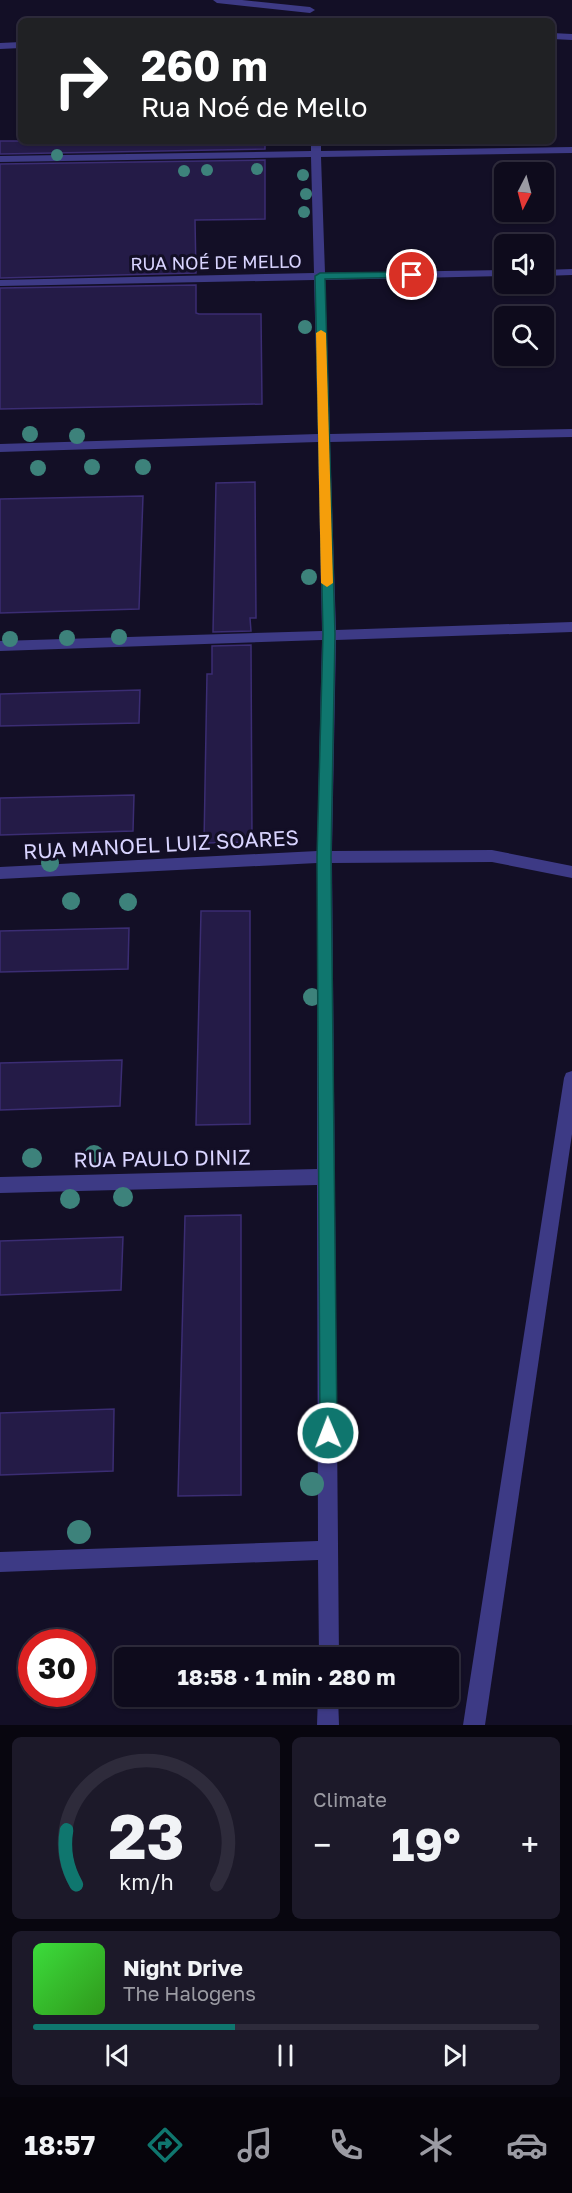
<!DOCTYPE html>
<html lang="en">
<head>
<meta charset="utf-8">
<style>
  :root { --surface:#0e0b1c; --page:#1c1929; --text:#f1f3f6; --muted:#9b9ba3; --line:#2e2b3b; --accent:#0f766e }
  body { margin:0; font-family:"Golos Text",sans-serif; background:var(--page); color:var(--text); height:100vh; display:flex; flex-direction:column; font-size:22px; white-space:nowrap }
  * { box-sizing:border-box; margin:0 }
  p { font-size:20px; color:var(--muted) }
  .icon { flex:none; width:33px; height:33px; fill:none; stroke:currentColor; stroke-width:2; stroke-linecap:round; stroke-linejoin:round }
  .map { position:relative; height:1725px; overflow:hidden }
  .side { display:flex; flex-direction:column; gap:12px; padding:12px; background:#08060f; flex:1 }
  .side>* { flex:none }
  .top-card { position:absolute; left:18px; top:18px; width:537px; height:126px; border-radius:9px; box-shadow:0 2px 4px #0004,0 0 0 2px var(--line); background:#202124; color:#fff; overflow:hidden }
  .needle { width:39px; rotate:186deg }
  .tools { position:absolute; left:494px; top:162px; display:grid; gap:12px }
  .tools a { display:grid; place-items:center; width:60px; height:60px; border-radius:9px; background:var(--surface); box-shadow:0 2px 4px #0004,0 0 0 2px var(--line); font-size:30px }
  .speed { position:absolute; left:18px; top:1629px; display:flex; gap:12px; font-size:30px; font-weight:700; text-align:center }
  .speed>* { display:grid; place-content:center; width:78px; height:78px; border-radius:50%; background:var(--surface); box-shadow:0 2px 4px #0004,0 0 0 2px var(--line); line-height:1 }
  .speed .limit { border:9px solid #d22; background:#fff; color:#111 }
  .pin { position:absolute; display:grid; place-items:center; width:51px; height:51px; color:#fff; margin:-26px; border:3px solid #fff; border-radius:50%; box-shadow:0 2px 6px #0007 }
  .me { position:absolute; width:66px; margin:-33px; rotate:359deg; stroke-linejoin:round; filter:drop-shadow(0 0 4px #0008) }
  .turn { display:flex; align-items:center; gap:21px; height:126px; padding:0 24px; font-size:27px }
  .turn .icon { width:78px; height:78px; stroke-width:2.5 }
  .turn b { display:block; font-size:42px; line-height:51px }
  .big { font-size:45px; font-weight:700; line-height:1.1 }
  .side .tile { flex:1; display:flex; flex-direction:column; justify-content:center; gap:9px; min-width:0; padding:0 21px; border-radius:9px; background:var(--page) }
  .side .dial { align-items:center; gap:0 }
  .dial svg { height:156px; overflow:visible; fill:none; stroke:var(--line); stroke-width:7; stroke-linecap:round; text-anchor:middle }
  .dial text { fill:var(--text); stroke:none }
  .song { display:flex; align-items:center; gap:18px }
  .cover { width:72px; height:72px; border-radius:9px; background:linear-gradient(135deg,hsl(120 70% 55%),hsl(110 70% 35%)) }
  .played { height:6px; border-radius:3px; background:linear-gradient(90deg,var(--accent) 40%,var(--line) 40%) }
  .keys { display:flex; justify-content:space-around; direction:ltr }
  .heat { display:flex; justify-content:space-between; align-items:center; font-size:33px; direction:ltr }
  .side .tiles { flex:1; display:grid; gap:12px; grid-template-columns:1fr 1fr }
  .tile:last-child { grid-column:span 2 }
  .trip { position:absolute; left:114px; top:1647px; width:345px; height:60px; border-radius:9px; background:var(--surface); box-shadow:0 2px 4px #0004,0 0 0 2px var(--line); font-weight:700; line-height:60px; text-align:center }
  .tab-bar { display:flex; height:96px; justify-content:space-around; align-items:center; background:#06040b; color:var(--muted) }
  .tab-bar .icon { width:42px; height:42px }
  .tab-bar .current { color:var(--accent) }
  .tab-bar b { font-size:27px; color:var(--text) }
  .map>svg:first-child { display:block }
  .building { fill:#241b47; stroke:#3b2d73; stroke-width:1.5 }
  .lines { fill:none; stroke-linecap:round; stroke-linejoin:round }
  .minor { fill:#3d3a85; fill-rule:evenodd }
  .tree { fill:#3d827b }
  .route { fill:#0f766e; stroke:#0a4d48; stroke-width:1.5 }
  .slow { fill:#f59e0b }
  .labels { text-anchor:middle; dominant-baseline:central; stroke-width:6; stroke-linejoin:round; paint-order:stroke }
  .far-street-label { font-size:18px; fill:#d9d4ff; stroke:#130f26 }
  .street-label { font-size:21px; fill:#d9d4ff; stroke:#130f26 }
</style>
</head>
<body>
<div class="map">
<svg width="572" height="1725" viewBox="0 0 572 1725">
  <rect width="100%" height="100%" fill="#130f26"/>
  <!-- building -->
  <g class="building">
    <path d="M0,141H265V149L0,154Z"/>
    <path d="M265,160V219L195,220L196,273L0,278V164Z"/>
    <path d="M196,285V313L199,314H261L262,404L0,409V288Z"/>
    <path d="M255,482L256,618H250L251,631L213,632L216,483Z"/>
    <path d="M143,496L139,609L0,613V499Z"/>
    <path d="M251,645L252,842L204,843L207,674H212V646Z"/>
    <path d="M140,690L139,723L0,726V694Z"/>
    <path d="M134,795L133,831L0,835V798Z"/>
    <path d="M201,911H250V1124L196,1125Z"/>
    <path d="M129,928L128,969L0,972V931Z"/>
    <path d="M122,1060L120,1106L0,1110V1063Z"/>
    <path d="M241,1215V1495L178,1496L185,1216Z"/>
    <path d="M123,1237L121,1290L0,1295V1241Z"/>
    <path d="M114,1409L113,1471L0,1475V1413Z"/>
  </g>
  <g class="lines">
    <!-- minor -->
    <g class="minor">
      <path d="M213,0H242L310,7L315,10L310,13L217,3Z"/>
      <path d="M552,33L572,34V40L552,39Z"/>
      <path d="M21,42V48L0,49V43Z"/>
      <path d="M311,141H321V151L572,147V153L321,157L325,273L504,270V276L325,280L330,434L572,429V437L330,442L336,630L572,622V632L336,640L332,851L492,850L572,866V878L492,862L332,863L339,1658H319L318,1560L0,1572V1552L318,1541L317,1185L0,1193V1177L317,1169V863L0,879V867L317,851L322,640L0,651V641L322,631L318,442L0,452V444L318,434L314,280L0,286V280L314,273L311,157L0,162V156L311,151Z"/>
      <path d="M572,269V275L543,276V270Z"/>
      <path d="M572,1071V1134L485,1725H463L564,1078L566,1073Z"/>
      <path d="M318,1696H338L339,1725H317Z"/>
    </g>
  </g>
  <!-- trees -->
  <g class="tree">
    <circle cx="57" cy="155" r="6"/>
    <circle cx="257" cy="169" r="6"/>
    <circle cx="207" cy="170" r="6"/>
    <circle cx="184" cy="171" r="6"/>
    <circle cx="303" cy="175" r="6"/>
    <circle cx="306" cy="194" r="6"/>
    <circle cx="304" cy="212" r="6"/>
    <circle cx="305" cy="327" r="7"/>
    <circle cx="30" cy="434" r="8"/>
    <circle cx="77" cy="436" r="8"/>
    <circle cx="92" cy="467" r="8"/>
    <circle cx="143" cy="467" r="8"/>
    <circle cx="38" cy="468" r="8"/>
    <circle cx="309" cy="577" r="8"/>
    <circle cx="119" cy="637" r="8"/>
    <circle cx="67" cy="638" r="8"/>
    <circle cx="10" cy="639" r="8"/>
    <circle cx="50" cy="863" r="9"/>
    <circle cx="71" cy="901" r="9"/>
    <circle cx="128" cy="902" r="9"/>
    <circle cx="312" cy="997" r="9"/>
    <circle cx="94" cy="1155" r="10"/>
    <circle cx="32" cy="1158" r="10"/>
    <circle cx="123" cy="1197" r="10"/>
    <circle cx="70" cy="1199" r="10"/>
    <circle cx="312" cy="1484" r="12"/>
    <circle cx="79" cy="1532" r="12"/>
  </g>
  <!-- route -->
  <path class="route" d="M412,272L416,273V277L325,279L335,634L331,857L337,1433L334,1439L328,1442L322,1439L320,1433L317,857L323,634L315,276L320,273Z"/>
  <!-- slow -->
  <path class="slow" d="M321,330L326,333L333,583L327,587L321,583L316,333Z"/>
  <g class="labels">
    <!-- far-street labels -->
    <g class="far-street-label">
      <text transform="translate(216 262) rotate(-1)">RUA NOÉ DE MELLO</text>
    </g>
    <!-- street labels -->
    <g class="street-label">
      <text transform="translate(161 844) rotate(-3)">RUA MANOEL LUIZ SOARES</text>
      <text transform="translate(162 1158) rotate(-1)">RUA PAULO DINIZ</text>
    </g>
  </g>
</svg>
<div class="tools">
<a><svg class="needle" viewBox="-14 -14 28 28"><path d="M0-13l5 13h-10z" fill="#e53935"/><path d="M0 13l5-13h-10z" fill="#9b9ba3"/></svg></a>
<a><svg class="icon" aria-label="sound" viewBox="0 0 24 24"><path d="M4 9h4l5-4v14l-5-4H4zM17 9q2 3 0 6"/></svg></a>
<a><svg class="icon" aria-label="search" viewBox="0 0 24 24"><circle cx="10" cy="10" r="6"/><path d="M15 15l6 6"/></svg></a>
</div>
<div class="speed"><div class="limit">30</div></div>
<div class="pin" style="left:412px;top:275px;background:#d93025"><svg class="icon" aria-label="arrive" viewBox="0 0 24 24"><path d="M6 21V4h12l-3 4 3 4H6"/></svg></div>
<svg class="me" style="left:328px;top:1433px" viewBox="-20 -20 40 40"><circle r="17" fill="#0f766e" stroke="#fff" stroke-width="3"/><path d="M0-11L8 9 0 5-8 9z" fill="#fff"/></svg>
<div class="trip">18:58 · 1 min · 280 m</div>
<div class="top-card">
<div class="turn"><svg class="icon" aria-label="right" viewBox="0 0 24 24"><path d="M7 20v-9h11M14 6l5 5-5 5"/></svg><div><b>260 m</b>Rua Noé de Mello</div></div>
</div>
</div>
<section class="side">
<div class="tiles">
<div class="tile dial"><svg viewBox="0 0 100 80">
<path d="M14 69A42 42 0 1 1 86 69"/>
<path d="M14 69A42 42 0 0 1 9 41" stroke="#0f766e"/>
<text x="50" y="56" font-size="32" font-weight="700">23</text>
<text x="50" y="72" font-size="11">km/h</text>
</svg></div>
<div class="tile"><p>Climate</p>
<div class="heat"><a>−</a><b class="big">19°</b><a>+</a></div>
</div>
<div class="tile">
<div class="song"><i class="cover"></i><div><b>Night Drive</b><p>The Halogens</p></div></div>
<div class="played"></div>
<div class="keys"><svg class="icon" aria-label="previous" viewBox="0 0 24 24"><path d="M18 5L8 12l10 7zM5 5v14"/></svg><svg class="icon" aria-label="pause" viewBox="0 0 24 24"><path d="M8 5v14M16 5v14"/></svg><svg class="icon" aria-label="next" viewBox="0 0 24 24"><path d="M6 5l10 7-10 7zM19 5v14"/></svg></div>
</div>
</div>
</section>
<nav class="tab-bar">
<b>18:57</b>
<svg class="icon current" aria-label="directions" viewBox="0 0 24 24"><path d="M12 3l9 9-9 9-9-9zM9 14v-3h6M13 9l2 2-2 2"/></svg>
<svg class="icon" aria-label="music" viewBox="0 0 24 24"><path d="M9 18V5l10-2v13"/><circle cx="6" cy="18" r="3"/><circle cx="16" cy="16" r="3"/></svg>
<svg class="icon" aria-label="phone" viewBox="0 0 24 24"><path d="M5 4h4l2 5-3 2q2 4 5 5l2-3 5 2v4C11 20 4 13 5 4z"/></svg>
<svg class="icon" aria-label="climate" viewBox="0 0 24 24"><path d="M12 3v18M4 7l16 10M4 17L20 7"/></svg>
<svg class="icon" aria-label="car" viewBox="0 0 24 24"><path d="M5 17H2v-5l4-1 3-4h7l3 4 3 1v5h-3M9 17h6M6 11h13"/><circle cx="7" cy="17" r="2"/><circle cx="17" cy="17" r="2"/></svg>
</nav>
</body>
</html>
